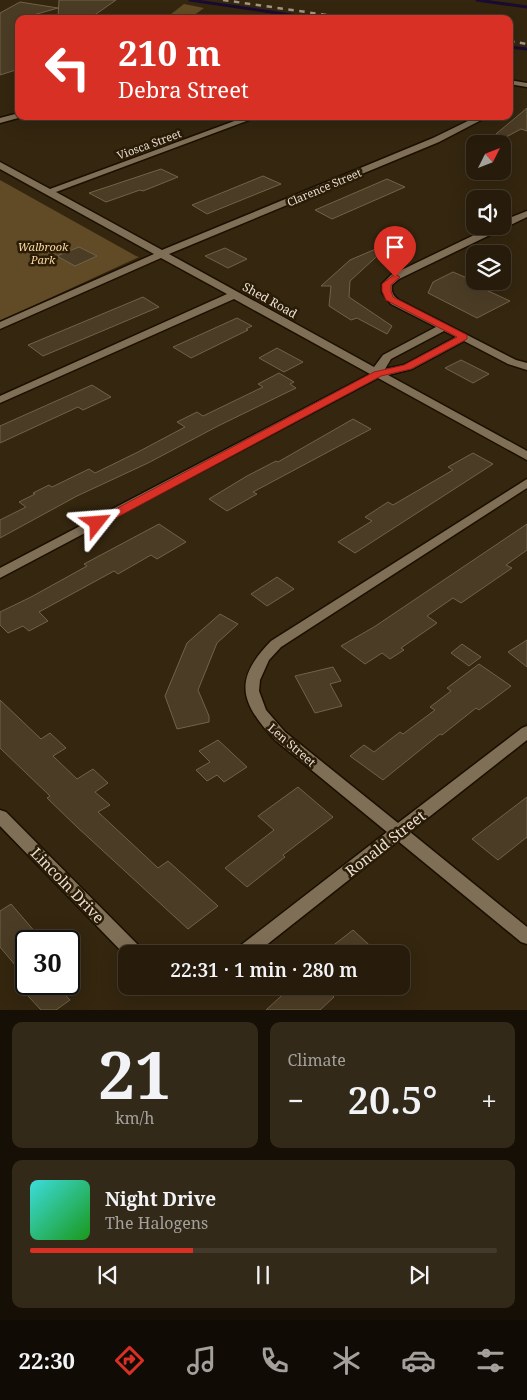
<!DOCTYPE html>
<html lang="en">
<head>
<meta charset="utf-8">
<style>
  :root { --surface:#271c0b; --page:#332919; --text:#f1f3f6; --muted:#a4a19d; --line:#433a2c; --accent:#d93025 }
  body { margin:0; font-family:"Noto Serif",serif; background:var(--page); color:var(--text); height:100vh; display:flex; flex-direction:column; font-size:19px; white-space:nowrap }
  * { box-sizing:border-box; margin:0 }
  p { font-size:16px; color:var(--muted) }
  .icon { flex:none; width:28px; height:28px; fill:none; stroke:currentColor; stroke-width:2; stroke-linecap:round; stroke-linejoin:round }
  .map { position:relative; height:1010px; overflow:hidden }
  .side { display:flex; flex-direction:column; gap:12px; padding:12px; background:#150f06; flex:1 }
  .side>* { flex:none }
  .guide { position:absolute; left:15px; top:15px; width:498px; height:105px; border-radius:10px; box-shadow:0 5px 20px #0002,0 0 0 1px var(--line); background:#d93025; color:#fff; overflow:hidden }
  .needle { width:32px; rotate:48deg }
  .controls { position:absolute; left:466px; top:135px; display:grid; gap:10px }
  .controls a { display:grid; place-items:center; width:45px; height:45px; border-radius:10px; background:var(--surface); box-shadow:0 5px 20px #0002,0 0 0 1px var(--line); font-size:25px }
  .speed { position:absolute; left:15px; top:930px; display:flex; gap:10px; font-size:25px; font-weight:700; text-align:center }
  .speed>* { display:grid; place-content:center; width:65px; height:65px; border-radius:50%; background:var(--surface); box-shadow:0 5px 20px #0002,0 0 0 1px var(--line); line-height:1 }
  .speed .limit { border:2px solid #111; border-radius:8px; background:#fff; color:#111 }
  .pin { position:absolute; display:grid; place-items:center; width:42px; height:42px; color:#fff; margin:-51px -21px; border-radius:50% 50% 50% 0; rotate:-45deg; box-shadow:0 0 5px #0007 }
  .pin .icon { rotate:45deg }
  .me { position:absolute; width:55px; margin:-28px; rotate:62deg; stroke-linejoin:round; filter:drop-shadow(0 0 4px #0008) }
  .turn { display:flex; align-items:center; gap:18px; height:105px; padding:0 20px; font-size:22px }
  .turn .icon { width:65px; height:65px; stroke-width:2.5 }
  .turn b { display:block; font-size:35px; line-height:42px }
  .big { font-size:38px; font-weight:600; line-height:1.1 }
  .side .widget { flex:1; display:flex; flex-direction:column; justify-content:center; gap:8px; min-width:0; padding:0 18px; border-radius:10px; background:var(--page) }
  .side .dial { align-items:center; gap:0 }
  .dial b { font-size:65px; line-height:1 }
  .song { display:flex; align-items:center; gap:15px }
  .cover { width:60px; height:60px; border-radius:8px; background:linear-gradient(135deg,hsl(180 70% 55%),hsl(120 70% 35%)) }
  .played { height:5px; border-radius:2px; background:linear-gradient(90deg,var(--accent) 35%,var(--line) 35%) }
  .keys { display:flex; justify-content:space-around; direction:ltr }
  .heat { display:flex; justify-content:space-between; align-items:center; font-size:28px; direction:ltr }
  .side .tiles { flex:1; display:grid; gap:12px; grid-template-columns:1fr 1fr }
  .widget:last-child { grid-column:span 2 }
  .trip { position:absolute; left:118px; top:945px; width:292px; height:50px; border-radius:10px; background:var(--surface); box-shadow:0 5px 20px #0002,0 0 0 1px var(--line); font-weight:600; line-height:50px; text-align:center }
  .menu { display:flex; height:80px; justify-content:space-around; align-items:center; background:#100b04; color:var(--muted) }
  .menu .icon { width:35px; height:35px }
  .menu .current { color:var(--accent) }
  .menu b { font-size:22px; color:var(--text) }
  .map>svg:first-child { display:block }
  .green { fill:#614b26 }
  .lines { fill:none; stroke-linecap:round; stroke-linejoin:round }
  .stream { stroke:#1a0b30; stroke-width:3 }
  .building { fill:#4b3c25; stroke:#716249 }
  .minor-casing { stroke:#1b0f00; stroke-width:3 }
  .minor { fill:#7f6f57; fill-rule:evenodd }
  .rail { stroke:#a19685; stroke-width:2.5; stroke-dasharray:5.5 5.5; stroke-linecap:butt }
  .route { fill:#d93025; stroke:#8d1f18 }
  .labels { text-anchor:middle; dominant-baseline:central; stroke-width:5; stroke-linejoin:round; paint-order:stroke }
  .far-street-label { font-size:11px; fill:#e8dfd2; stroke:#2a1c06 }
  .far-park-label { font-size:11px; font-style:italic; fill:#fcd9a3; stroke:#2a1c06 }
  .street-label { font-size:12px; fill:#e8dfd2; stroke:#2a1c06 }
  .near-street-label { font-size:15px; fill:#e8dfd2; stroke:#2a1c06 }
</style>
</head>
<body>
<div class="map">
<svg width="527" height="1010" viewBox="0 0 527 1010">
  <rect width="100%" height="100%" fill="#34260f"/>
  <!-- green -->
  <g class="green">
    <path d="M184,4L204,8L189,19L166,18Z"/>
    <path d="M0,180L136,256L139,257L0,321Z"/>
  </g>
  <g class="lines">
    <!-- stream -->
    <g class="stream">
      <path d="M190,0L318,19"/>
      <path d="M477,0L527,7"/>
      <path d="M509,47L527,49"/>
    </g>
  </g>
  <!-- building -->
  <g class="building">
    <path d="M59,0H116L89,19L58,17Z"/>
    <path d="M20,2L58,8L19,19V69L0,75V13Z"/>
    <path d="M527,108V131L521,129L493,144L490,139Z"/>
    <path d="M161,169L178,177L143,191L140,190L106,202L89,193Z"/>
    <path d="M263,176L281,184L207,214L192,205Z"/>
    <path d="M387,179L405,187L332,219L315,210Z"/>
    <path d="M395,234L416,244L400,252L385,245L387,247L350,281L349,297L392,326L387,334L357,318L351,320L329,306L331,286H321L350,260L385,245L378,242Z"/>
    <path d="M79,247L97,256L75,266L57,256Z"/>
    <path d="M225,248L247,259L228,268L205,256Z"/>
    <path d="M453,272L488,287L484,289L510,301L477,318L428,293L433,282Z"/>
    <path d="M143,297L159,307L43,356L28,345Z"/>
    <path d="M237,318L252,326L246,329L248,330L191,358L173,347Z"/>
    <path d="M277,348L303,362L284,372L259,358Z"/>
    <path d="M461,360L489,374L473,383L445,368Z"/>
    <path d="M279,373L294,382L290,384L296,388L218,426L148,463L77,496L0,538V520L26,507L19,502L35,494L33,493L49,485L52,487L89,469L95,473L138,452L185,427L177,422L197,412L203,416L263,387L258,384Z"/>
    <path d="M92,385L111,397L83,410L78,407L0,443V426Z"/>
    <path d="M353,419L371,429L253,492L257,494L227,511L209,499L247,476L276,461L278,462Z"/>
    <path d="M473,453L493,464L355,553L338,542L372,521L365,517L388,502L393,505L453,470L448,467Z"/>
    <path d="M159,524L186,542L157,559L151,555L118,574L114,571L39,612L48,621L29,631L23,626L8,633L0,625V612L31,597L87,566L84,564Z"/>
    <path d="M527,524V550L506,565L512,568L461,603L453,598L427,616L437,623L401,648L404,650L390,659L382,653L365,664L341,646L374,627Z"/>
    <path d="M277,577L294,589L267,606L251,594Z"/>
    <path d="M220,614L238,624L217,643L198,690L209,716V722L177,729L165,696L187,643Z"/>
    <path d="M527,640V667L508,652Z"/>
    <path d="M462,644L481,657L469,666L451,653Z"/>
    <path d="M479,664L511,686L479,710L476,708L442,735L440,734L383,780L350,756L364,745L374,752L400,732L403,734L435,710L430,707L451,691L447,688Z"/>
    <path d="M333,667L341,681L330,684L342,706L315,713L295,676Z"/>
    <path d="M0,700L41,739L50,733L66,748L53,756L77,779L93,769L108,783L95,792L110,805L98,812L158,868L168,861L218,906L188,929L77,827L47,798L50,796L0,748Z"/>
    <path d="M218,740L247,767L224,782L217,775L207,781L196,770L210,762L199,751Z"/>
    <path d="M298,787L333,817L283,855L285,857L247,887L225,868L274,830L258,816Z"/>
    <path d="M527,797V837L498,860L472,839Z"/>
    <path d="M11,904L43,941H26V978L0,947V911Z"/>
    <path d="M353,930L379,954H322Z"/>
    <path d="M17,984H55L70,1000L56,1010H41Z"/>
    <path d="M292,986H322L334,997L320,1010H266Z"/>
  </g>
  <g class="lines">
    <defs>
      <g id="minor">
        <path d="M509,80L527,83V87L509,84Z"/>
        <path d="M19,113V116L22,117L0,123V118Z"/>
        <path d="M248,116H260L56,192L162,250L433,138L478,116H489L439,142L169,254L374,367L383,355L436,327L391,304L382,292V284L391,275L493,226H502V221L527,211V217L399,279L392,285C391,292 393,296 399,300L516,360L527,363V370L508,364L464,341L412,369L388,375L527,451V460L378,378L0,578V568L370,374L234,299L0,403V396L227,294L161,258L0,329V322L154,254L0,169V162L50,189ZM444,331L456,337L404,365L385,369L391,359Z"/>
        <path d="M527,479V488L281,647L269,660L260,680L259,691L266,710L285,732L398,823L522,728L527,726V740L410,832L527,927V944L521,942L398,841L255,954H233L236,949L387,832L275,740C240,702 233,680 271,641Z"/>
        <path d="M0,810L6,812L142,949L145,954H126V956L0,826Z"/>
      </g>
    </defs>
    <!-- minor casing -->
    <use href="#minor" class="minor-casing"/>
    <!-- minor -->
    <use href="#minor" class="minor"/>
    <!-- rail -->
    <g class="rail">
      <path d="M223,0L354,19"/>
      <path d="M509,41L527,44"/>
    </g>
  </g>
  <!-- route -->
  <path class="route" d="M395,274L400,277L391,285V291L393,297L467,335V339L411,369L381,376L101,526H93L91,523L93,521L374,372L404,365L457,337L386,300L382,291V284Z"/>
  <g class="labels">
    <!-- far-street labels -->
    <g class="far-street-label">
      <text transform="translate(149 144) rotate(-20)">Viosca Street</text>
      <text transform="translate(324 187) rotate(-23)">Clarence Street</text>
    </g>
    <!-- far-park labels -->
    <g class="far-park-label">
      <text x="43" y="246">Walbrook<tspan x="43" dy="13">Park</tspan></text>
    </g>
    <!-- street labels -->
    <g class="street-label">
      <text transform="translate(270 300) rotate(29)">Shed Road</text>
      <text transform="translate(292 745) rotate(41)">Len Street</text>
    </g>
    <!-- near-street labels -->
    <g class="near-street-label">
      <text transform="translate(385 843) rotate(-38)">Ronald Street</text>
      <text transform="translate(68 885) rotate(46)">Lincoln Drive</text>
    </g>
  </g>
</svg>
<div class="controls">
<a><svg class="needle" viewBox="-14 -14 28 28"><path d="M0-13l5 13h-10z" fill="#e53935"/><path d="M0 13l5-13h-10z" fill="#a4a19d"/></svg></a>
<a><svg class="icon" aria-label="sound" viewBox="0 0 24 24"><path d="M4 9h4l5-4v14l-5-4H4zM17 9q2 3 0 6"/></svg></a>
<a><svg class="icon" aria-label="layers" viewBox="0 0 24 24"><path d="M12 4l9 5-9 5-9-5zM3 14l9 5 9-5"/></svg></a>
</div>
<div class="speed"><div class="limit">30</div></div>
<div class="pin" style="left:395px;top:277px;background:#d93025"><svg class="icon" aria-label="arrive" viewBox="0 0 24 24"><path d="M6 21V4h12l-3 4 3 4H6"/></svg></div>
<svg class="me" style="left:97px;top:523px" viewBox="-20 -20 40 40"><path d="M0-17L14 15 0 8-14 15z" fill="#d93025" stroke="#fff" stroke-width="4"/></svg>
<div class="trip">22:31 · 1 min · 280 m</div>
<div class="guide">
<div class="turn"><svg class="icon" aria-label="left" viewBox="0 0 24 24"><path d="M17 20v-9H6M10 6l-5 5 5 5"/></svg><div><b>210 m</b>Debra Street</div></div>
</div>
</div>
<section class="side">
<div class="tiles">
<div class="widget dial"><b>21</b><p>km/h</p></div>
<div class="widget"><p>Climate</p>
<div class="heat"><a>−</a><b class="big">20.5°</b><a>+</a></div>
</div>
<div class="widget">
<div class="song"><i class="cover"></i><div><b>Night Drive</b><p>The Halogens</p></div></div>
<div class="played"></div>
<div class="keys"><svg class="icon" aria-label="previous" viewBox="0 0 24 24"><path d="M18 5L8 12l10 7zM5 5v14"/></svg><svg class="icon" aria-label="pause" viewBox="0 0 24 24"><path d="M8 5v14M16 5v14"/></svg><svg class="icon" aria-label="next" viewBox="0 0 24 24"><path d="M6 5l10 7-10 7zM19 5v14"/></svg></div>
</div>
</div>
</section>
<nav class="menu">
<b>22:30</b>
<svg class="icon current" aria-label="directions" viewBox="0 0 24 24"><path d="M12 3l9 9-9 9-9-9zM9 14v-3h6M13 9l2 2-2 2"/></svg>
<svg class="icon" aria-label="music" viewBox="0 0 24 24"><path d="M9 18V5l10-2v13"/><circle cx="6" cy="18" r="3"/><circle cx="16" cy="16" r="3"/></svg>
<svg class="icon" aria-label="phone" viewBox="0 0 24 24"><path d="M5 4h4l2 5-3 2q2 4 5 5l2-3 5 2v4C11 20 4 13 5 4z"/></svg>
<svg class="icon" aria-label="climate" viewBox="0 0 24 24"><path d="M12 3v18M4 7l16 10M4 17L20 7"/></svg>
<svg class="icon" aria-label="car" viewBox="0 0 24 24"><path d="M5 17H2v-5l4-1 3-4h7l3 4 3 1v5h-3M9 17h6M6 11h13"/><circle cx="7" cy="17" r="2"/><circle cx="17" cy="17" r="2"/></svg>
<svg class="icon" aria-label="filters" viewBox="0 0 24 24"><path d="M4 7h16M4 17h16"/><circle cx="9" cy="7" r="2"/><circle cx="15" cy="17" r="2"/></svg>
</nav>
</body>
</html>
